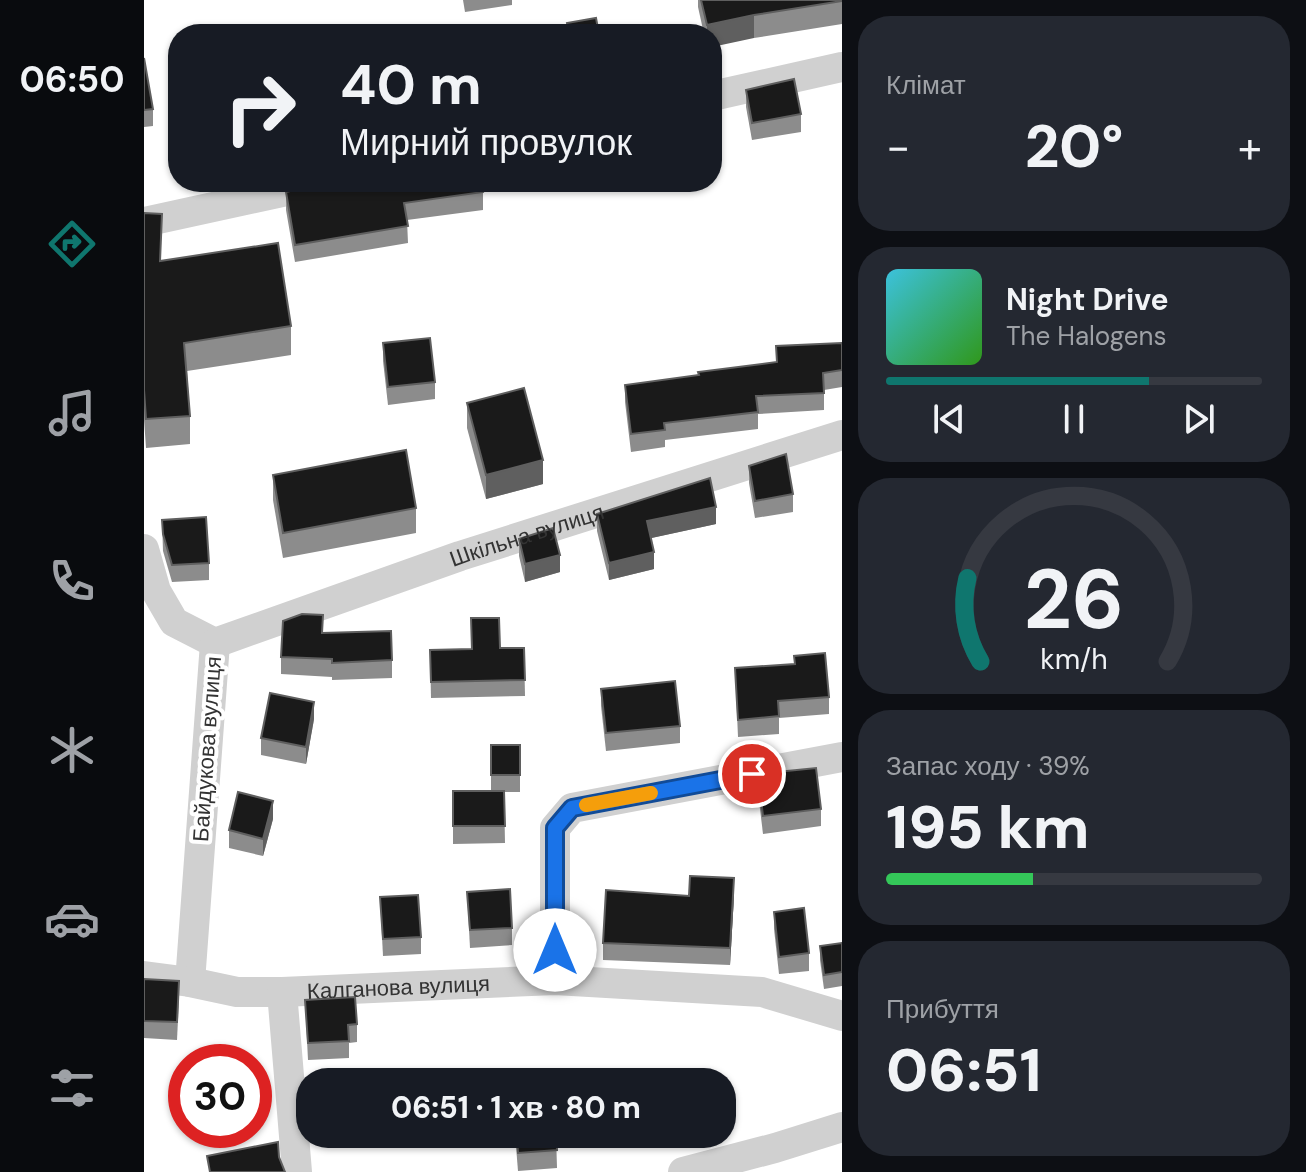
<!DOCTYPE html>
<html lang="uk">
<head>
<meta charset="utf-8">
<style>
  :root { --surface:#171b24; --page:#242831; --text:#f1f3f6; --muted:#9ea1a6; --line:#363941; --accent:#0f766e }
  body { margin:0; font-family:"DM Sans",sans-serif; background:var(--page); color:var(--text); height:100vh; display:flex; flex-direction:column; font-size:30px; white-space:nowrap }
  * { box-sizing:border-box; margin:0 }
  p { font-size:26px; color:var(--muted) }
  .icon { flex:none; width:44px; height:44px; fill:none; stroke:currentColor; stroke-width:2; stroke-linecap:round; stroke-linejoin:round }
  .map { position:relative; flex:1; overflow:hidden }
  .panel { display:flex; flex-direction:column; gap:16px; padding:16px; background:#0d0f14; width:464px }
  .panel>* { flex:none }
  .top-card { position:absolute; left:24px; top:24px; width:554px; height:168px; border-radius:32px; box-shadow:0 2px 6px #0004; background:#171b24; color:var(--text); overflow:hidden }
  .speed { position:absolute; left:24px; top:1044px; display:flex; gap:16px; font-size:40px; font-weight:700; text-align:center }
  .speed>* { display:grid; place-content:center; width:104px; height:104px; border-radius:50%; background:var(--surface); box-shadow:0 2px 6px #0004; line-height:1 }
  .speed .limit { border:12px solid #d22; background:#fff; color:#111 }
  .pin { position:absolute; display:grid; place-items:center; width:68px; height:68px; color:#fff; margin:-34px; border:4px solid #fff; border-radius:50%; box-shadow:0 2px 8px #0007 }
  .me { position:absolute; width:88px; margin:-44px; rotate:0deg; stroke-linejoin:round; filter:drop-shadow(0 0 6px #0008) }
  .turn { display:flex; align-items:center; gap:28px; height:168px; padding:0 40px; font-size:36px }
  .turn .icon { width:104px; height:104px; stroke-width:2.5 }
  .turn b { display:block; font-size:56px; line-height:68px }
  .big { font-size:60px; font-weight:800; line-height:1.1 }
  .panel .card { flex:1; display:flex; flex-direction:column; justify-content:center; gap:12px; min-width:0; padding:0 28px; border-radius:32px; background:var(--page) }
  .panel .dial { align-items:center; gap:0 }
  .dial svg { height:208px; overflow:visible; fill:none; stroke:var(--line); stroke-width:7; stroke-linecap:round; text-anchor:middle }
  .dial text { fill:var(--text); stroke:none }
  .song { display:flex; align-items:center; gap:24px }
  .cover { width:96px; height:96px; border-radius:12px; background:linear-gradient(135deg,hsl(190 70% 55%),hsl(110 70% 35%)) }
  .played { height:8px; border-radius:4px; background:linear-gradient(90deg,var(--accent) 70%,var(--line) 70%) }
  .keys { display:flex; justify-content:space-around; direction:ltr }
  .heat { display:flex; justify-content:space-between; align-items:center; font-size:44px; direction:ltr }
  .charge { height:12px; border-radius:6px; background:linear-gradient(90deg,#34c759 39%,var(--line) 0) }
  .trip { position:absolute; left:152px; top:1068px; width:440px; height:80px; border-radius:32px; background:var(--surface); box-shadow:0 2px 6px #0004; font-weight:800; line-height:80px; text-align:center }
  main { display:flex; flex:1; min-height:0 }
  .dock { display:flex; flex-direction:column; width:144px; justify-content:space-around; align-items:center; background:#090b0e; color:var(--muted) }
  .dock .icon { width:56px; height:56px }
  .dock .on { color:var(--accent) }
  .dock b { font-size:36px; color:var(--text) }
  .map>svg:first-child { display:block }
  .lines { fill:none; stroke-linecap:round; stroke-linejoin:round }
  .minor { stroke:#d0d0d0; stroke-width:30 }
  .wall { fill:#8c8c8c }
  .shaded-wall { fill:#5f5f5f }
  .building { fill:#1a1a1a; stroke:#5f5f5f; stroke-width:2 }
  .route-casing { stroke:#114b97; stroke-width:20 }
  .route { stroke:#1a73e8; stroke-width:14 }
  .slow { stroke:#f59e0b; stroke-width:14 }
  .labels { text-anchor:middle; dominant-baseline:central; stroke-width:8; stroke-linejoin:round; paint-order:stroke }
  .street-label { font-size:22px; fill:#333; stroke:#fff }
</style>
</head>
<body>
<main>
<nav class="dock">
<b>06:50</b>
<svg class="icon on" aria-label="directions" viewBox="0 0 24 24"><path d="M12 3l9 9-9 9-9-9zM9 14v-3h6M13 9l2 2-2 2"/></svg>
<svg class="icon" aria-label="music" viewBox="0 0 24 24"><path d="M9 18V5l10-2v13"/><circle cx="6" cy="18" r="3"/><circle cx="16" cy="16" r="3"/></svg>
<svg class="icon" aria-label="phone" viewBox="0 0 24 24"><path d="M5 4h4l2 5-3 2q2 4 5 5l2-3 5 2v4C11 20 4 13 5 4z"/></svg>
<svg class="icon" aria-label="climate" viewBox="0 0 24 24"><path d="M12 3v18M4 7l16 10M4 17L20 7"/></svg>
<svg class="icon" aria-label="car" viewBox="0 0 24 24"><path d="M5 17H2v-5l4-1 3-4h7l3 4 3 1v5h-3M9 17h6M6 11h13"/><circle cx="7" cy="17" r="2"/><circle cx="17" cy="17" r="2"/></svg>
<svg class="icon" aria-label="filters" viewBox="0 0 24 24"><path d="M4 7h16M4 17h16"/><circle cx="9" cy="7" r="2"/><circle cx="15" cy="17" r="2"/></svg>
</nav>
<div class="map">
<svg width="698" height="1172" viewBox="0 0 698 1172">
  <rect width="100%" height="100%" fill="#fff"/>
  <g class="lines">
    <!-- minor -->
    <g class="minor">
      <path d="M568,96L698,67"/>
      <path d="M0,222L184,182"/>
      <path d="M0,549L12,591L30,622L71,643L46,982"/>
      <path id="s1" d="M71,643L316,556L698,435"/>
      <path id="s2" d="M0,976L46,982L93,992H138L411,980L618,992L698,1016"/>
      <path d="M411,980V828L428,808L698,757"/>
      <path d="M138,992L153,1172"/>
      <path d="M539,1172L631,1148L698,1127"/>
    </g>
  </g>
  <!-- wall -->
  <g class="wall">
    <path d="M319,0H368V5L321,12Z"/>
    <path d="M554,0H698V24L610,38L560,34L554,7Z"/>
    <path d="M0,58L9,109V126L0,127Z"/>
    <path d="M602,90L657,114V132L608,140L602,107Z"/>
    <path d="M142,192H339V210L263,220L264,243L151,262L142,210Z"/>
    <path d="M0,213L17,261L147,326V355L43,371L46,416V444L2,448L0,419Z"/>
    <path d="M239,343L291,382V399L244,405L239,361Z"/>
    <path d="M698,343V387L680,390V410L614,414V429L521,440V447L487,452L481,402V385L554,375L632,363V346Z"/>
    <path d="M323,403L399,484L342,499L323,428Z"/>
    <path d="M605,466L649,494V512L611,518L605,483Z"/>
    <path d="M129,475L272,508V533L139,558L129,500Z"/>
    <path d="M453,514L572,524L507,538L510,569L465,580L453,531Z"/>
    <path d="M18,520L65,563V580L28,582L19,551Z"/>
    <path d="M375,539L416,572L381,582L375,556Z"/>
    <path d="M179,633L248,660V678L188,680V677L137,674V657Z"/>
    <path d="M380,648L381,696L287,698L286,650Z"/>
    <path d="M650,656L685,697V714L635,718V734L594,737L591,668L650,664Z"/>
    <path d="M457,689L536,726V743L462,751L457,706Z"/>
    <path d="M170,719L162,764L117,755V738Z"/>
    <path d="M347,745H376V792H360L361,843L309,844V791H347Z"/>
    <path d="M614,774L677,809V826L619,834L614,792Z"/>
    <path d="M129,819L119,856L85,848V830Z"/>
    <path d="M323,892L368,928V945L326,948Z"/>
    <path d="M545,896H590L586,965L459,960V943Z"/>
    <path d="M236,897L277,937V954L239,956Z"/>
    <path d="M630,912L665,953V971L635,974L630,929Z"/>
    <path d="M698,943V986L680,989L676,960V946Z"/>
    <path d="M0,979L35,999L33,1040L0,1038Z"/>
    <path d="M161,1000L213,1024V1042L205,1043V1058L164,1060Z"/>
    <path d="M371,1134H412L413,1168L374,1171Z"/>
  </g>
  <!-- shaded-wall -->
  <g class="shaded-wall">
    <path d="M610,15V38L568,47V34H563V25Z"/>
    <path d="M572,140V157L568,158V141Z"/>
    <path d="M399,460V484L342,499V475Z"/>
    <path d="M572,507V524L503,539V521Z"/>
    <path d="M510,552V569L465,580V563Z"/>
    <path d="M416,555V572L381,582V564Z"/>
    <path d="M170,702V719L162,764V747Z"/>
    <path d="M129,801V819L119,856V839Z"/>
    <path d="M590,878V896L586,965V948Z"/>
  </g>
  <!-- building -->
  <g class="building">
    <path d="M557,0H698V1L610,15L563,25Z"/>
    <path d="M452,18L455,34H425L423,23Z"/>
    <path d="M0,58L9,109L0,110Z"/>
    <path d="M650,79L657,114L608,123L602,90Z"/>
    <path d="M568,124L572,140L568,141Z"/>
    <path d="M183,182H337L339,192L260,203L264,226L151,245L142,192Z"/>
    <path d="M0,213L18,214L16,261L134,243L147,326L40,343L46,416L2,419L0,390Z"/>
    <path d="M286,338L291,382L244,387L239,343Z"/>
    <path d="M698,343V370L679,373L680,393L612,396L614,412L520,423L521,430L487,434L481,385L555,375L554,372L633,362L632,346Z"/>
    <path d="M380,388L399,460L342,475L323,403Z"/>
    <path d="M262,450L272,508L139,533L129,475Z"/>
    <path d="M642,454L649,494L611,501L605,466Z"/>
    <path d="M566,478L572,507L503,521L510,552L465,563L453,514Z"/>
    <path d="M62,517L65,563L28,565L19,534L18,520Z"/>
    <path d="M409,528L416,555L381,564L375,539Z"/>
    <path d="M158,614L179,615L178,633L247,631L248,660L188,663V659L137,657L139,621Z"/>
    <path d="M327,618H355L356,648H380L381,680L287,682L286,650L328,649Z"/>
    <path d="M681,653L685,697L634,701L635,716L594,720L591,668L651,664L650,656Z"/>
    <path d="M531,681L536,726L462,733L457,689Z"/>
    <path d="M126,693L170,702L162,747L117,738Z"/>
    <rect x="347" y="745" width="29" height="30"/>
    <path d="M672,768L677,809L619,816L614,774Z"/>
    <path d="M309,791H360L361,826H309Z"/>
    <path d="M94,792L129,801L119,839L85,830Z"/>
    <path d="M546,876L590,878L586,948L459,943L462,890L545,896Z"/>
    <path d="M366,889L368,928L326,930L323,892Z"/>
    <path d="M274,895L277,937L239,939L236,897Z"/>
    <path d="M660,908L665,953L635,957L630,912Z"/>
    <path d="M698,943V972L680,975L676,946Z"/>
    <path d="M0,979L35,981L33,1022L0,1021Z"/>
    <path d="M211,997L213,1024L204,1025L205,1041L164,1043L161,1000Z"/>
    <path d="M373,1134H412L413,1150L374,1153Z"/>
    <path d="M134,1142L135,1157L141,1172H66L63,1156Z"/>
  </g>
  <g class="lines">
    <defs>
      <path id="route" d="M411,950V828L428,808L608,774"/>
    </defs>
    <!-- route casing -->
    <use href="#route" class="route-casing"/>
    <!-- route -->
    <use href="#route" class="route"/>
    <!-- slow -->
    <path class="slow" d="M442,805L507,793"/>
  </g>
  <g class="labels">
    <!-- street labels -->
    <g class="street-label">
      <text stroke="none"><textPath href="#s1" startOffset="330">Шкільна вулиця</textPath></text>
      <text transform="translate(63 749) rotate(-86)">Байдукова вулиця</text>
      <text stroke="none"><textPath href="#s2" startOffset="256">Калганова вулиця</textPath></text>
    </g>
  </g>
</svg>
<div class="speed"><div class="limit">30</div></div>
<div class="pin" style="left:608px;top:774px;background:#d93025"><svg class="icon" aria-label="arrive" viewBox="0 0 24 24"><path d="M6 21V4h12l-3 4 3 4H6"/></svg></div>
<svg class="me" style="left:411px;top:950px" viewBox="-20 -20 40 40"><circle r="19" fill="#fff"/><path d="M0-13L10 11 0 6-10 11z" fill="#1a73e8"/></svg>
<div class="trip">06:51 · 1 хв · 80 m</div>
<div class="top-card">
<div class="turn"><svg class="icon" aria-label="right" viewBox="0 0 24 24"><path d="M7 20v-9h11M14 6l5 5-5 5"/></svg><div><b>40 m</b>Мирний провулок</div></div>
</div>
</div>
<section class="panel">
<div class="card"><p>Клімат</p>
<div class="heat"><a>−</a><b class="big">20°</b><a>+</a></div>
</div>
<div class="card">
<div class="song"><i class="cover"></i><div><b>Night Drive</b><p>The Halogens</p></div></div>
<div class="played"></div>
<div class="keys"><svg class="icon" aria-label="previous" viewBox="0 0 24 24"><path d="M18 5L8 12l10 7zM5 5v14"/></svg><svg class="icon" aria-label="pause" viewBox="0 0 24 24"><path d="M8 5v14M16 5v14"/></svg><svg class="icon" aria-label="next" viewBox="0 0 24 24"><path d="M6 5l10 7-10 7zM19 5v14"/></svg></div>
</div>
<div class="card dial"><svg viewBox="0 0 100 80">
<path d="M14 69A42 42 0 1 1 86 69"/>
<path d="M14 69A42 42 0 0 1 9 37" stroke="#0f766e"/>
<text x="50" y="56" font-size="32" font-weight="700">26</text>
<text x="50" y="72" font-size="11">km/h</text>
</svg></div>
<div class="card"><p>Запас ходу · 39%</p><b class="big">195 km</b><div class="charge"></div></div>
<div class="card"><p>Прибуття</p><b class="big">06:51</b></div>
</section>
</main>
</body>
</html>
